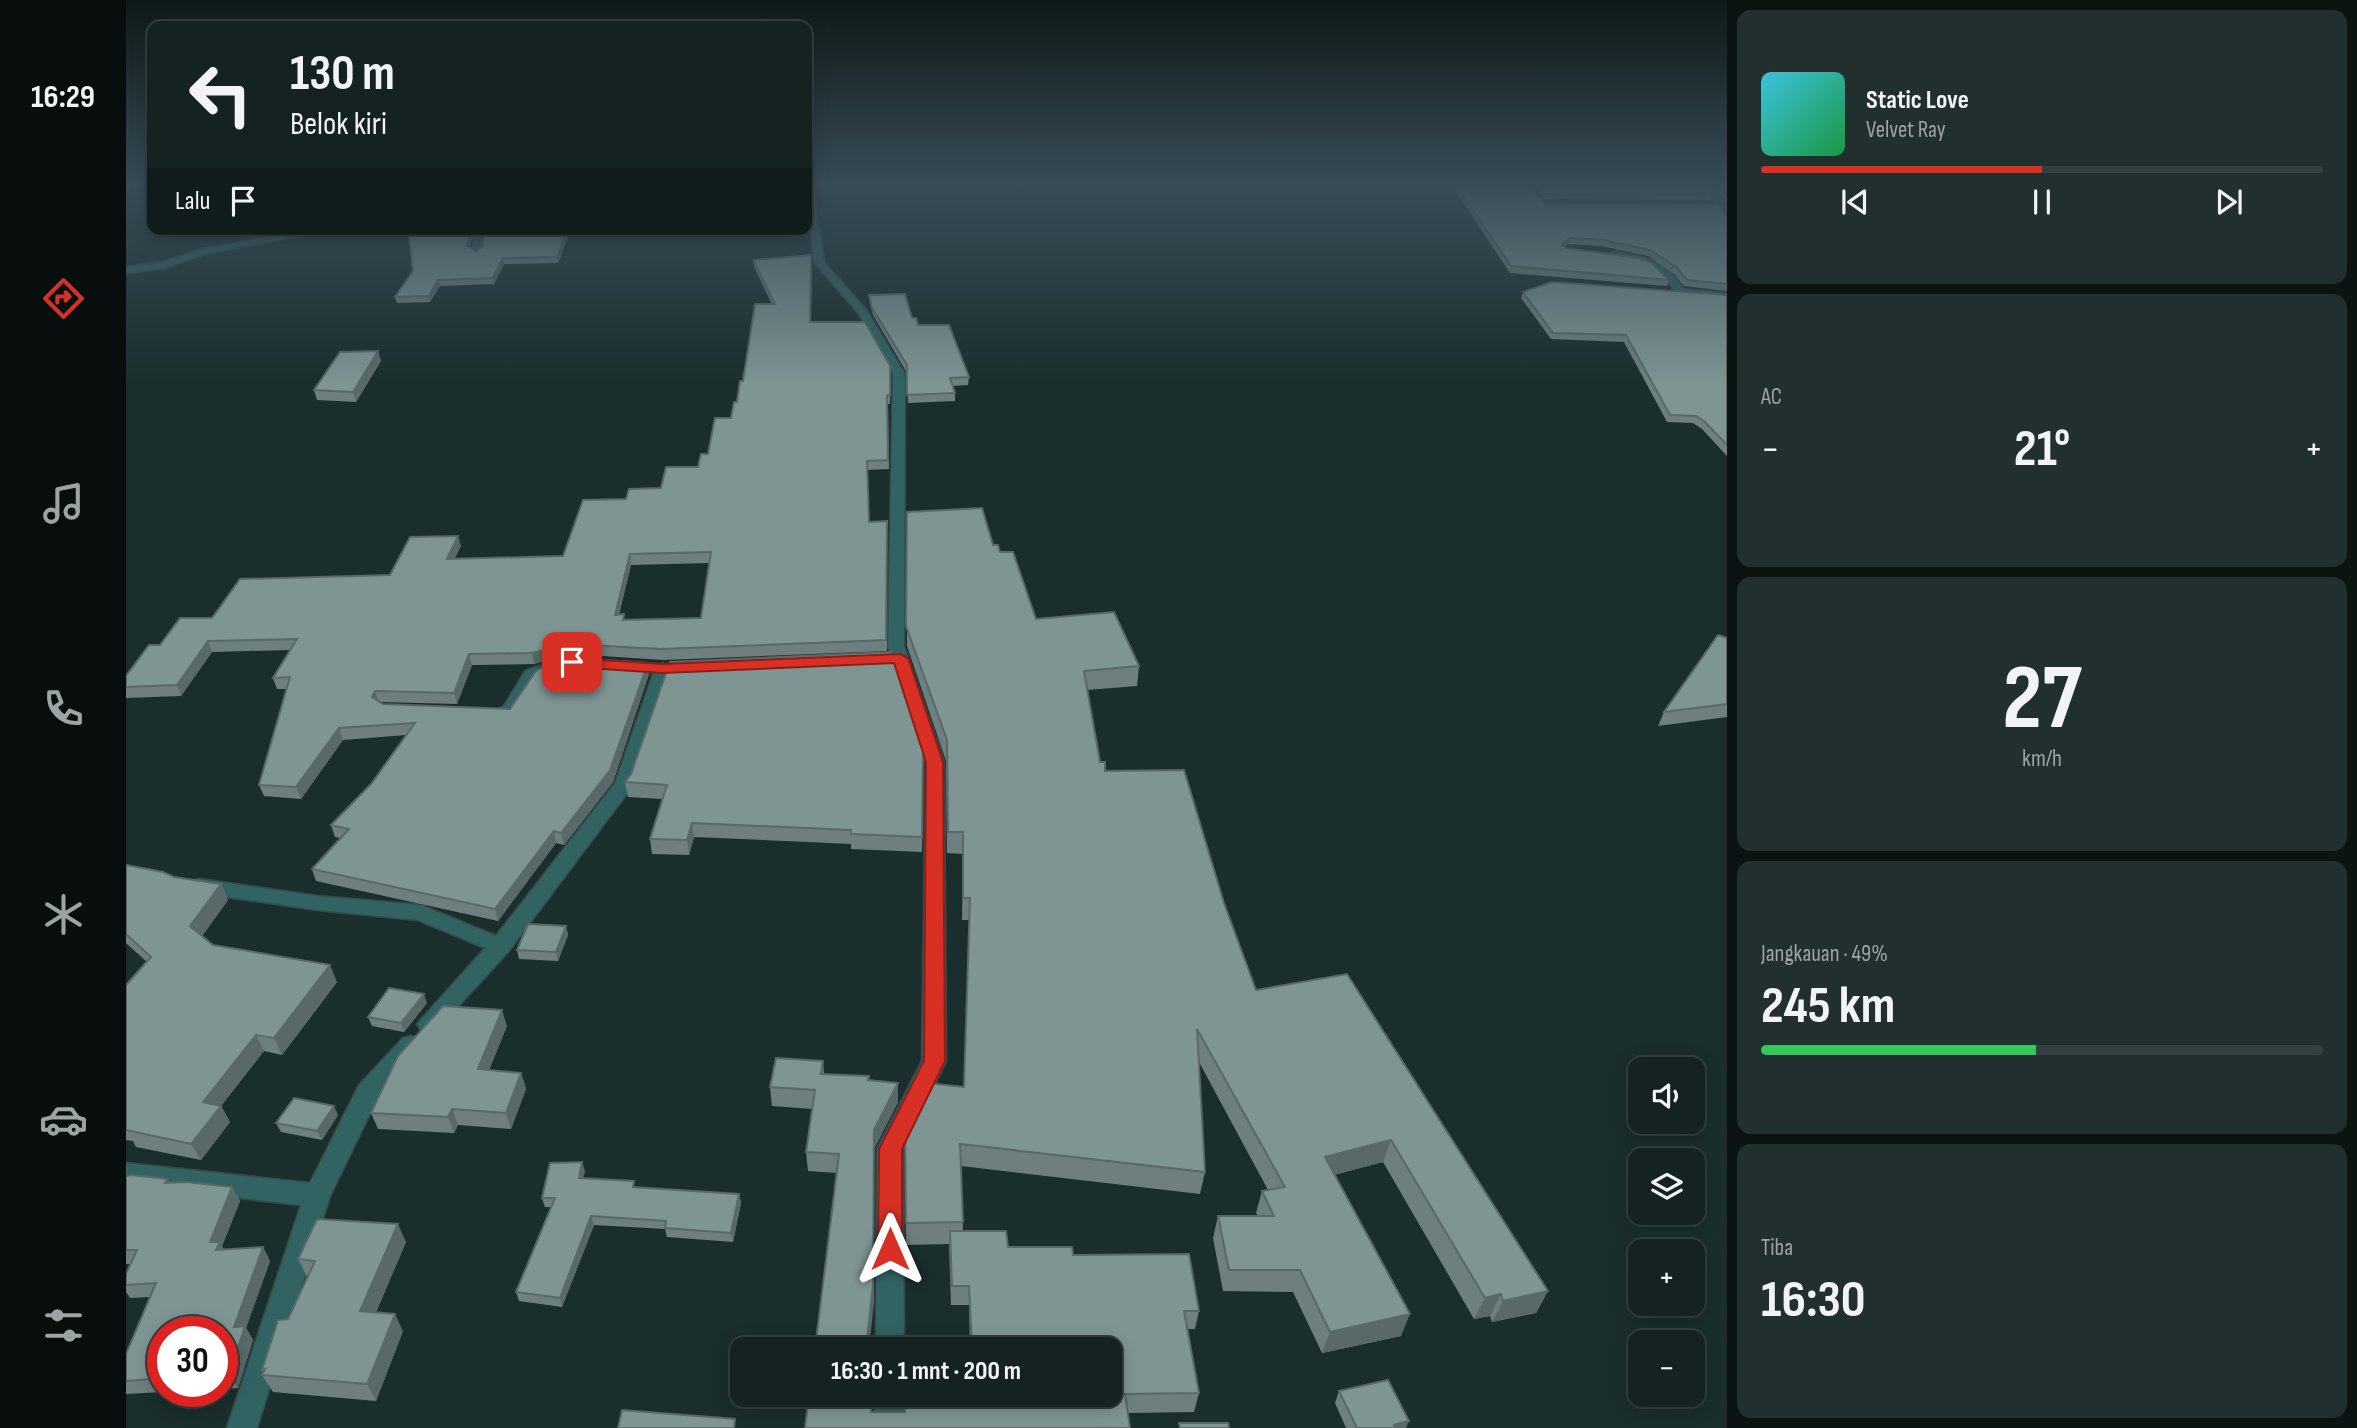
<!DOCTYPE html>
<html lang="id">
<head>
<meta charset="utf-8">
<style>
  :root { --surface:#142222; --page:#212f2f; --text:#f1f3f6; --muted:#9da4a5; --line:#333f40; --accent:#d93025 }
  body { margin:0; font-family:"Sofia Sans Condensed",sans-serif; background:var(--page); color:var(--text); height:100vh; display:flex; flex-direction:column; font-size:26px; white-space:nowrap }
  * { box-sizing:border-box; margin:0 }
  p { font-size:23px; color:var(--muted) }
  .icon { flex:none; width:38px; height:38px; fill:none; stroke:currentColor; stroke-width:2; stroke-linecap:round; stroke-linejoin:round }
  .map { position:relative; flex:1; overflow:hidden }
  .side { display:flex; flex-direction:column; gap:10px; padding:10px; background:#0b1313; width:630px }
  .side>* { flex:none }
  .guide { position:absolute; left:21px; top:21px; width:665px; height:214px; border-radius:14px; box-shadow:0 4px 18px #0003,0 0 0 2px var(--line); background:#142222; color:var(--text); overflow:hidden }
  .fabs { position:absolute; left:1502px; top:1057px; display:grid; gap:14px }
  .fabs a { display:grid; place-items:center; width:77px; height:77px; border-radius:14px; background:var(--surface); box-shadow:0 4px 18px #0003,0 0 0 2px var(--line); font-size:35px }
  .speed { position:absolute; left:21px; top:1316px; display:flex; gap:14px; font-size:35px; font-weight:700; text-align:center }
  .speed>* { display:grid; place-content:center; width:91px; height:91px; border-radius:50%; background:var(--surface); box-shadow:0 4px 18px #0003,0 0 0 2px var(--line); line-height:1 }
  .speed .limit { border:10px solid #d22; background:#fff; color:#111 }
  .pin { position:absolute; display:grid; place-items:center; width:60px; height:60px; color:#fff; margin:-30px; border-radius:14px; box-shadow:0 4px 10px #0006 }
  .me { position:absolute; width:77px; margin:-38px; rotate:0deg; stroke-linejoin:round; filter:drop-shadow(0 0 5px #0008) }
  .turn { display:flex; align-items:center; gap:24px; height:147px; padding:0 28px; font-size:32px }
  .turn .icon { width:91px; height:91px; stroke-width:2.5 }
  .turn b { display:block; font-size:49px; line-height:60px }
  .then { display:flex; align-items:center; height:66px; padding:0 28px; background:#0003; gap:14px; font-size:26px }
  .big { font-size:52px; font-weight:700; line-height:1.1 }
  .side .card { flex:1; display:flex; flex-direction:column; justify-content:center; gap:10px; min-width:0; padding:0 24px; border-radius:14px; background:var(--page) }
  .side .dial { align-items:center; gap:0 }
  .dial b { font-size:91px; line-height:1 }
  .song { display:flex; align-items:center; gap:21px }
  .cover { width:84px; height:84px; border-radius:10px; background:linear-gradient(135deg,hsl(190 70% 55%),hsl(140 70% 35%)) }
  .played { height:7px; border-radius:4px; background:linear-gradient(90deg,var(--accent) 50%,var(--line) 50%) }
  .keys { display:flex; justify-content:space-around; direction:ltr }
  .heat { display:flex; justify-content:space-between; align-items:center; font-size:38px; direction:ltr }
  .charge { height:10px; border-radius:5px; background:linear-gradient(90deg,#34c759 49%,var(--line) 0) }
  .trip { position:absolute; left:604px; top:1337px; width:392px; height:70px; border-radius:14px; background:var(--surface); box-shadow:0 4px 18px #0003,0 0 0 2px var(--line); font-weight:700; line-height:70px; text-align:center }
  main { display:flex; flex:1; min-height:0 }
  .tab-bar { display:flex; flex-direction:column; width:126px; justify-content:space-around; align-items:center; background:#080e0e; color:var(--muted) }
  .tab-bar .icon { width:49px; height:49px }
  .tab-bar .selected { color:var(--accent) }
  .tab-bar b { font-size:32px; color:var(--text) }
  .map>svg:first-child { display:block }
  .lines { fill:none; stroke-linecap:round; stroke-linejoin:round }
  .minor-casing { stroke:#364948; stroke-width:3 }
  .minor { fill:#306362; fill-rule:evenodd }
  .wall { fill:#6d807f; fill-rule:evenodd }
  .shaded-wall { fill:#596868 }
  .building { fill:#7f9594; stroke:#596868; stroke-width:2; fill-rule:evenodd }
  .route { fill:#d93025; stroke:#8d1f18; stroke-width:2 }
</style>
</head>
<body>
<main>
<nav class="tab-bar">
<b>16:29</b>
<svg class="icon selected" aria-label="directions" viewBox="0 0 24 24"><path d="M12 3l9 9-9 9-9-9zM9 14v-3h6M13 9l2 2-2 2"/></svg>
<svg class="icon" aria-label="music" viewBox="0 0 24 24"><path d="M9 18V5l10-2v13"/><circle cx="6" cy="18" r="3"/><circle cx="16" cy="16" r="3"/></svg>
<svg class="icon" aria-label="phone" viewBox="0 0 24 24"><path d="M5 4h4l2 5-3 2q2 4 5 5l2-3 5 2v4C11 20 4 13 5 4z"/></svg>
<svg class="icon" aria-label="climate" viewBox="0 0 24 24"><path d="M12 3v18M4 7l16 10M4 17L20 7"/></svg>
<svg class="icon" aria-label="car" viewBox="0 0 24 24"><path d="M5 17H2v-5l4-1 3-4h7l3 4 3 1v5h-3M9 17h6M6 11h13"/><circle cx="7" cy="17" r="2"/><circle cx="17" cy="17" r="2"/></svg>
<svg class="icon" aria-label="filters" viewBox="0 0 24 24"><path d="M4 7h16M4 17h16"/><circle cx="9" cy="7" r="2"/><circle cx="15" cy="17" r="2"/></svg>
</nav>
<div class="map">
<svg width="1601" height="1428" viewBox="0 0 1601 1428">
  <rect width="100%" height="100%" fill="#1a2e2d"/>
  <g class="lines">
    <defs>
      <g id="minor">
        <path d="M681,186H687L698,262L741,311L779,374L778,646L818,762L820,1061L777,1149L778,1349H750L751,1149L796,1061L800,762L762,646L767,374L733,314L688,262Z"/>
        <path d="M1579,186H1587C1596,197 1601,206 1601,221L1597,218Z"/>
        <path d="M188,229H208L78,254L39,268L0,273V267L37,262L76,249Z"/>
        <path d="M351,229H359L355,251L350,254L345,251Z"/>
        <path d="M1487,252C1518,255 1541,260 1557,289L1601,293V299L1550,294C1531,261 1519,263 1484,257L1482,255Z"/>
        <path d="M428,660L434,661L436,665L411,678L390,714L371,715L368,711L378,706L399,671Z"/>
        <path d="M537,663L545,668L505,788L382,952L311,1030L303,1033L295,1030L291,1024L359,948L292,920L191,910L74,893L67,891L64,886L67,881L74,879L191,896L295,905L370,936L489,783L529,668Z"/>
        <path d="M285,1036L293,1038L297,1045L251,1099L204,1196L131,1428H101L175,1205L0,1185V1163L184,1183L233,1085L277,1038Z"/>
        <path d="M749,1395H779L778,1428H748Z"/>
      </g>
    </defs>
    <!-- minor casing -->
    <use href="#minor" class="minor-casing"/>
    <!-- minor -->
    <use href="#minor" class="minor"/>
  </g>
  <!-- wall -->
  <g class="wall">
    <path d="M1329,186H1401L1419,204L1601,217V291L1558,286L1548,274L1522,256L1475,246L1442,244L1439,247L1440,248L1543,280L1541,286L1384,273L1328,189Z"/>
    <path d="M1408,186H1582L1587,195L1585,200L1420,199Z"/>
    <path d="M1589,186H1601V204Z"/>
    <path d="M267,229H349L344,247L350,251L356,246L360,229H445L432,263L378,264L368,284L314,286L304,302L271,303L269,297L287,271L282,231L281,229L267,231Z"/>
    <path d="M627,260L686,263L685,322L764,366V404H762L763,469L741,470L743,522L761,521V651L537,660L446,654L408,664L346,665L331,704L254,702L257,704L384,709L523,674L487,782L438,845L430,843L372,921L190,881L186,869L214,838L209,837L205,825L245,784L280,735L217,740L175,799L138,796L133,785L161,689H151L147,678L164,650L86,652L55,696L0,698V676L34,645L86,618L264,575L335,546L328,559L437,556L500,499L535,488L572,467L582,454L605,418L646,304L628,267ZM583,563L575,618L499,619L493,615L505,565Z"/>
    <path d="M1397,292L1601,295V456L1576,429L1567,423L1541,422L1498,342L1425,339L1395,298Z"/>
    <path d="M743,295L786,318L843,377L842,385L826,386L829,393V401L782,403L781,373L747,315L744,303Z"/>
    <path d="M252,351L255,361L230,402L191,400L188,390Z"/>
    <path d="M781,512L867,545L874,552L910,619L1013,666L1011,686L961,690L974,762L979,771L1098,903L1130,990L1422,1291L1410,1313L1366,1322L1364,1316L1348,1319L1257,1162L1208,1175L1275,1336L1196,1353L1167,1292L1097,1291L1087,1238L1092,1216H1132L1130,1213L1136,1191L1142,1190L1073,1062L1079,1172L1074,1194L835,1166L837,1231L882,1247L947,1255L1073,1311L1069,1329H1062L1073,1393L1068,1412L1002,1413L746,1412H779L984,1395V1349H844L843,1305H825L823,1244L780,1245L779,1128L838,1087L843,920H836L837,854L821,853L820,761L781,646Z"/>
    <path d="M1601,638V717L1532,726L1538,712Z"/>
    <path d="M797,748L796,852L725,849V844L568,837L563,855L526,854L524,839L536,799L502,797L499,782Z"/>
    <path d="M0,865L48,877L95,884L102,900L76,936L87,945L211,982L156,1055L138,1051L95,1106L104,1122L75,1160L10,1147L7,1141L0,1140V985L21,962L0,943Z"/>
    <path d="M440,926L442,935L432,961L393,959L391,950Z"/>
    <path d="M301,1003L278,1032L246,1026L242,1017Z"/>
    <path d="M381,1026L363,1070L395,1073L400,1089L385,1129L332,1125L328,1133L252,1129L245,1113Z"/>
    <path d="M697,1061L698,1074L772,1083V1102L748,1149V1302L711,1173L682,1171L680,1152L687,1109L646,1106L644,1087Z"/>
    <path d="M212,1115L196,1140L155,1132L150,1123Z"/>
    <path d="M459,1171L457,1178L510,1187L613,1194L615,1203L607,1242L541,1237L539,1229L468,1225L436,1307L393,1301L390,1292L426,1207H419L416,1198Z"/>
    <path d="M0,1176L43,1182L106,1187L114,1201L96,1246L98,1250L137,1247L144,1261L120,1328L127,1340L112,1388L96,1389V1332H37V1391H55L0,1394V1354L24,1297L4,1298L0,1292V1274L4,1264H0Z"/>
    <path d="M280,1242L250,1312L277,1331L250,1401L147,1392L136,1375L138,1372L136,1370L162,1319L181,1277L172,1259Z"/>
    <path d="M1213,1391L1280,1428H1220L1209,1403Z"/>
  </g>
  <!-- shaded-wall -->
  <g class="shaded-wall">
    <path d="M346,229H349L343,252L341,246Z"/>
    <path d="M442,229H445L432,263L431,257Z"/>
    <path d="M1444,238L1442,244L1434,250L1436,244Z"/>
    <path d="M377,258L378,264L368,284L367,278Z"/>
    <path d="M312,280L314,286L304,302L303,296Z"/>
    <path d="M252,351L255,361L230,402L227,392Z"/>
    <path d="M332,536L335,546L323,570L321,559Z"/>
    <path d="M504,554L505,565L490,625L489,615Z"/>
    <path d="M82,641L86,652L55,696L51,685Z"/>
    <path d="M443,644L446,654L408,664L406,653Z"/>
    <path d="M343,654L346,665L331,704L328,693Z"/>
    <path d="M522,663L523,674L487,782L438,845L435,833Z"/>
    <path d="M249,691L253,702L246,697Z"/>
    <path d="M213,728L217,740L175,799L170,787Z"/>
    <path d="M566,823L568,837L563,855L561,840Z"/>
    <path d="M428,831L430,843L372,921L369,909Z"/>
    <path d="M95,884L102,900L72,942L64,926Z"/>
    <path d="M440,926L442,935L432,961L430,952Z"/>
    <path d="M204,965L211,982L156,1055L148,1038Z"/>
    <path d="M298,994L301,1003L278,1032L275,1023Z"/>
    <path d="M376,1010L381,1026L357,1085L352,1069Z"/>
    <path d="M130,1035L138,1051L95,1106L104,1122L75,1160L65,1144L77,1102Z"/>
    <path d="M395,1073L400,1089L385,1129L380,1113Z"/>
    <path d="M772,1083V1102L748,1149V1302L743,1349H740L748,1130Z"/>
    <path d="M208,1106L212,1115L196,1140L191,1131Z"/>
    <path d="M326,1109L332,1125L328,1133L322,1117Z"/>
    <path d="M1265,1140L1257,1162L1192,1179L1199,1157Z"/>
    <path d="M456,1162L459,1171L455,1187L453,1178Z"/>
    <path d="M106,1187L114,1201L96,1246L102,1256L99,1264L84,1242Z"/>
    <path d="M613,1194L615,1203L607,1242L605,1233Z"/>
    <path d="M465,1216L468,1225L436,1307L434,1298Z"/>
    <path d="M272,1224L280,1242L243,1329L234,1311Z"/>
    <path d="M137,1247L144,1261L120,1328L127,1340L112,1388L103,1375L108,1327Z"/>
    <path d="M1422,1291L1410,1313L1366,1322L1377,1301Z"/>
    <path d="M1375,1294L1364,1316L1348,1319L1359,1298Z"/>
    <path d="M269,1314L277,1331L250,1401L241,1384Z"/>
    <path d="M1284,1314L1275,1336L1196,1353L1204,1332Z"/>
    <path d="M1283,1421L1280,1428H1267L1268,1425Z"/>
  </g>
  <!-- building -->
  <g class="building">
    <path d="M1330,186H1401L1419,204L1593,205L1601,217V284L1561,280L1550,267L1524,250L1477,240L1444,238L1436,244L1440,248L1513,258L1526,263L1543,280L1385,266Z"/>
    <path d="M1415,186H1582L1587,195L1422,194Z"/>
    <path d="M1594,186H1601V196Z"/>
    <path d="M282,229H346L341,246L350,251L356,246L360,229H442L431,257L377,258L367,278L312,280L303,296L269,297L287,271Z"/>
    <path d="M685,255L684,322H739L764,366V395H761L762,460L741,461L743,522L761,521L760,640L535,649L443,644L406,653L343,654L328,693L249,691L246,697L257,704L384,709L410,671L424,663L466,659L522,663L484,770L435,833L428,831L369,909L186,869L223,829L205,825L245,784L289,723L213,728L170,787L133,785L164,677L147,678L171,639L82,641L51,685L0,687V676L23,645H34L54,618H86L114,579L264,575L284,537L332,536L321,559L437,556L457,500L500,499L503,489L535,488L540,467H572L575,454H582L589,418H605L608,402H611L614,381H617L629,304H649L627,260ZM585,552L575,618L497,620L498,614L489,615L504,554Z"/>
    <path d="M1426,282L1601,295V445L1579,422L1570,416L1544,415L1500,335L1427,333L1397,292Z"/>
    <path d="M779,294L786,318H790L792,325H823L843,377L824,378L829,393L781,395V365L746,308L743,295Z"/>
    <path d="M252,351L227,392L188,390L214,352Z"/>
    <path d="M856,508L867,545H872L874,552H887L910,619L988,612L1013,666L958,671L974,762H979V771L1058,770L1098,903L1130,990L1221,974L1422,1291L1377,1301L1375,1294L1359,1298L1265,1140L1199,1157L1284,1314L1204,1332L1174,1270H1103L1092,1216H1148L1136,1191L1159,1187L1071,1029L1079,1172L834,1144L837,1222L780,1223L779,1128L801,1083L838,1087L844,898H837V832H822L821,740L780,626L781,512Z"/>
    <path d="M1592,635L1601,638V704L1538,712Z"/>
    <path d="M765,652L797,748L796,837L725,834V830L566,823L561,840L524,839L541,785L499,782L505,774L544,662Z"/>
    <path d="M0,865L37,872L48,877L95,884L64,926L87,945L204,965L148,1038L130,1035L77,1102L95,1106L65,1144L0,1130V985L25,957L0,934Z"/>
    <path d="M402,924L440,926L430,952L391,950Z"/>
    <path d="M263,988L298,994L275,1023L242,1017Z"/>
    <path d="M317,1006L376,1010L352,1069L395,1073L380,1113L326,1109L322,1117L245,1113L272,1056Z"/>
    <path d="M650,1058L697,1061L695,1074L743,1076L742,1080L772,1083L748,1130L747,1284L740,1349H689L713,1154L680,1152L689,1090L644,1087Z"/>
    <path d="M168,1098L208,1106L191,1131L150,1123Z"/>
    <path d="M456,1162L453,1178L508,1181L507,1187L613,1194L605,1233L539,1228L540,1221L465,1216L434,1298L390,1292L429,1198H416L424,1163Z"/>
    <path d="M5,1175L42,1179L39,1183L60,1182L106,1187L84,1242H94L90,1250L137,1247L108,1327L119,1326L103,1375H96V1332H37V1378L0,1381V1354L30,1283L0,1285V1274L11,1250H0V1176Z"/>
    <path d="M191,1219L272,1224L234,1311L269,1314L241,1384L136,1375L139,1369L136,1370L152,1320L162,1319L189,1261L172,1259Z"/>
    <path d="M824,1231H880L882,1247H946L947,1255L1063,1254L1073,1311H1058L1073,1393L999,1394L1004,1428H679L683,1395H745V1412H779L780,1395H984V1349H846L843,1286H826Z"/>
    <path d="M1262,1380L1283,1421L1268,1425L1269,1428H1231L1213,1391Z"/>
    <path d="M496,1410L609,1419L608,1428H492Z"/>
    <path d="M1053,1423H1102L1103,1428H1054Z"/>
  </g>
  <!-- sky -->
  <linearGradient id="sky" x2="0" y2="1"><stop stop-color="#0e1919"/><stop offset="0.48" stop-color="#384c57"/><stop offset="1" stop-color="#384c57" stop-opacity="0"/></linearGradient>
  <rect width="1601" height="386" fill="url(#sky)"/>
  <!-- route -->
  <path class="route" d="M774,654L782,658L817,762L819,1061L776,1149V1249L773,1257L764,1260L755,1257L752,1249L753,1149L798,1061L800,762L768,663L537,673L446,667L438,662L446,658L537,664Z"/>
</svg>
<div class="fabs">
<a><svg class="icon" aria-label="sound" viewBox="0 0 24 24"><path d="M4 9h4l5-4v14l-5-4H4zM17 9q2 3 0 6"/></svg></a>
<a><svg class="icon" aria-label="layers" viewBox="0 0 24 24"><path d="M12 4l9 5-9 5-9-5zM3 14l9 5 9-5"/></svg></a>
<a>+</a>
<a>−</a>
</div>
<div class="speed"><div class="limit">30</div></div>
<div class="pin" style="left:446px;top:662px;background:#d93025"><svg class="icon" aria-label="arrive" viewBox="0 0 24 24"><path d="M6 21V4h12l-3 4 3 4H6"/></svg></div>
<svg class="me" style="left:764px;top:1249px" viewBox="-20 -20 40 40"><path d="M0-17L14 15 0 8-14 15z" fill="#d93025" stroke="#fff" stroke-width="4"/></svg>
<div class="trip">16:30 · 1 mnt · 200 m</div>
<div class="guide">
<div class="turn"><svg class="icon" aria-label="left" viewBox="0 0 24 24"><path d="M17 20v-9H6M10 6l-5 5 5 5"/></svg><div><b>130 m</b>Belok kiri</div></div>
<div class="then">Lalu<svg class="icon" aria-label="arrive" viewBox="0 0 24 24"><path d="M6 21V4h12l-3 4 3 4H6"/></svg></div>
</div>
</div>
<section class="side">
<div class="card">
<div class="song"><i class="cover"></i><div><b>Static Love</b><p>Velvet Ray</p></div></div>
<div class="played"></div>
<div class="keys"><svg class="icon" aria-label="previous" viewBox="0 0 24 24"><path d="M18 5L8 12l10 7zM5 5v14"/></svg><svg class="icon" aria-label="pause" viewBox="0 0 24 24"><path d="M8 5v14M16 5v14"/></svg><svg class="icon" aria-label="next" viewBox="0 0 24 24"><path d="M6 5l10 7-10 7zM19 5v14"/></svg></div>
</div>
<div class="card"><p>AC</p>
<div class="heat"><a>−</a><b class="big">21°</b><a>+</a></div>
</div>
<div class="card dial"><b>27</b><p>km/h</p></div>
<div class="card"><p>Jangkauan · 49%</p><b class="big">245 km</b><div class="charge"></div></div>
<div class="card"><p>Tiba</p><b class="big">16:30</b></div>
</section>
</main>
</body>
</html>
